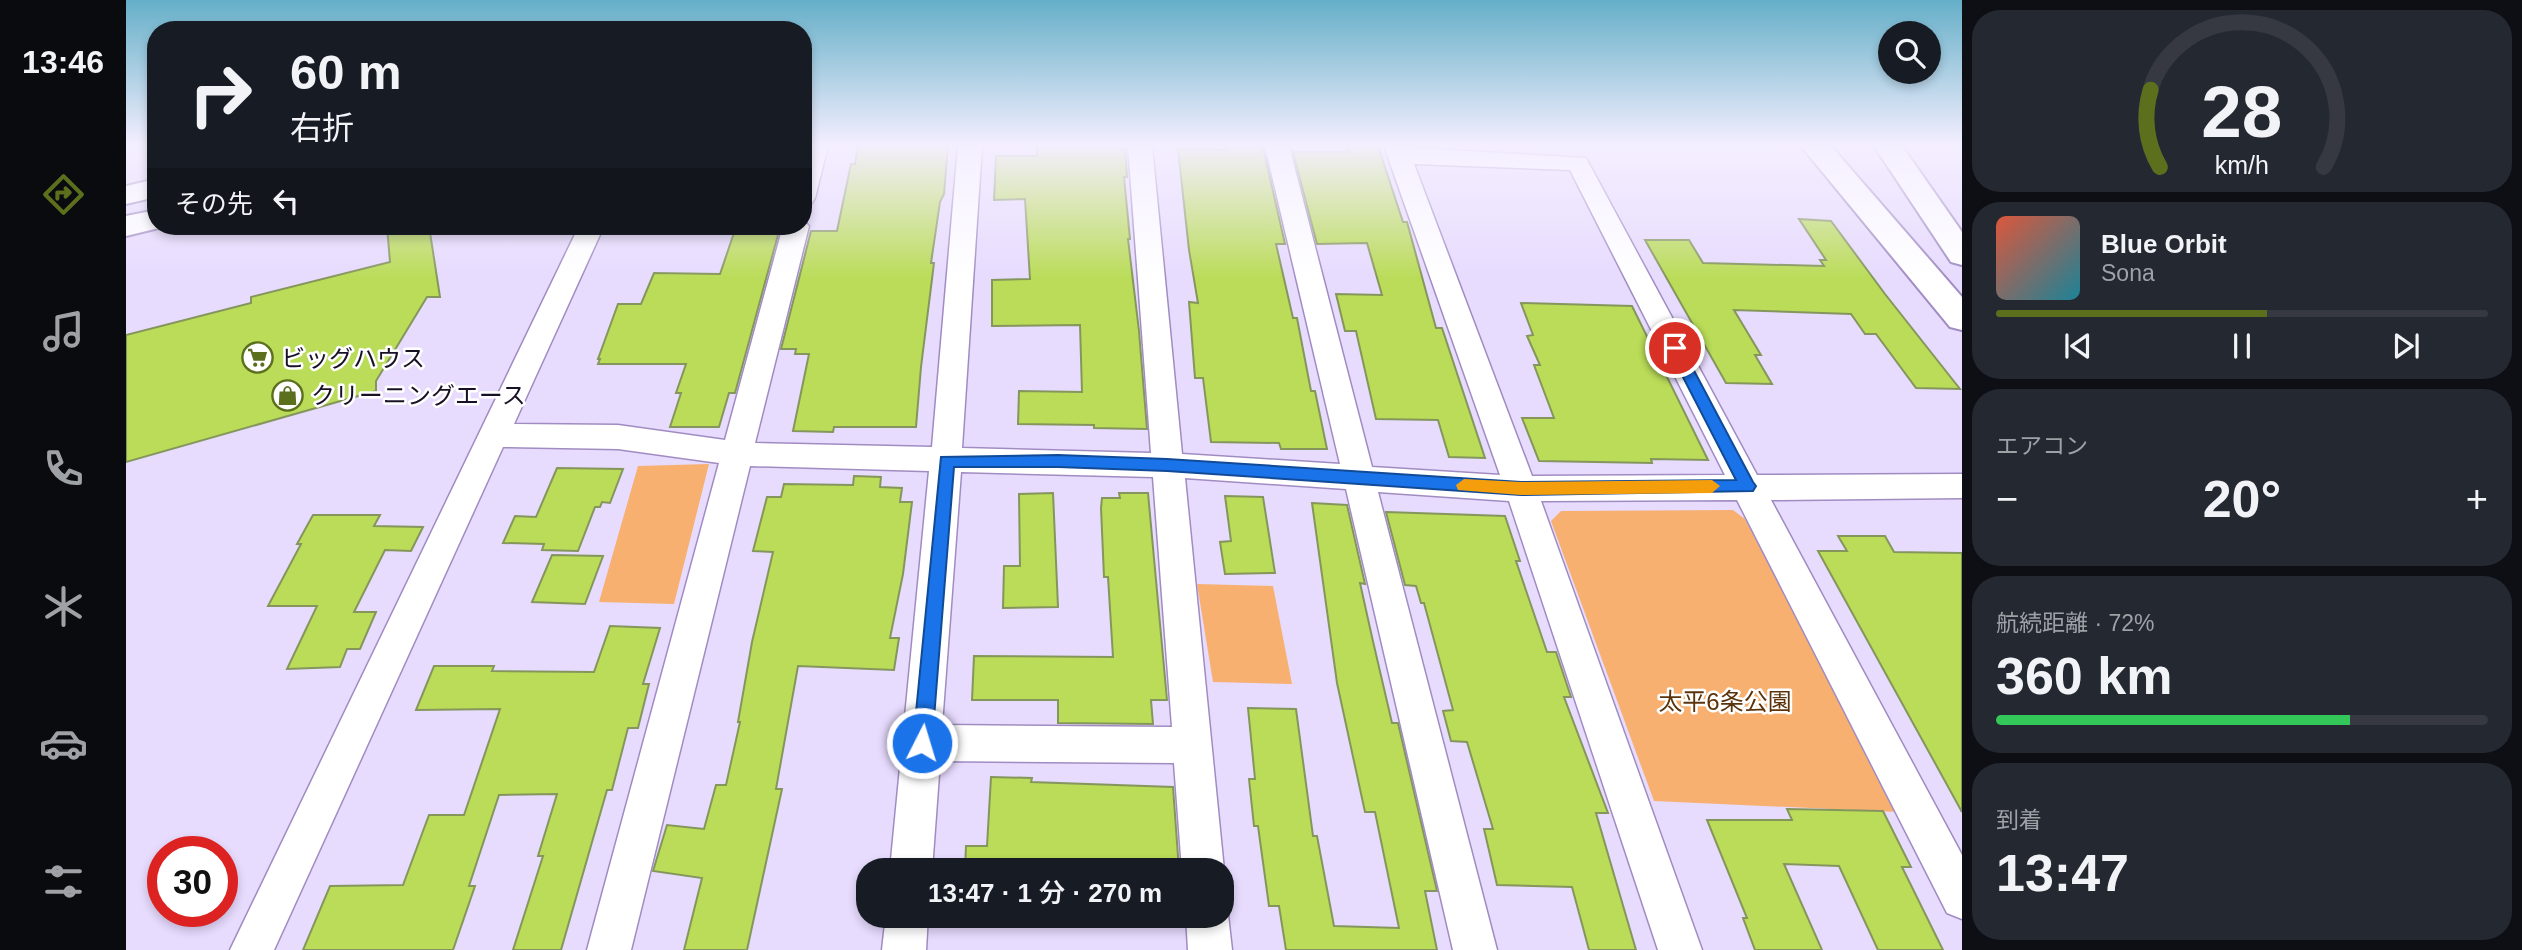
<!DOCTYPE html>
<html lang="ja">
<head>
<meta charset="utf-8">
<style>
  :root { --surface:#171b24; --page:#242831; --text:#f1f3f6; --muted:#9ea1a6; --line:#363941; --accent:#5b6f1d }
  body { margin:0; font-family:Arial,"Noto Sans JP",sans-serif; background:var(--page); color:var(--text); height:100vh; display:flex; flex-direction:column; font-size:26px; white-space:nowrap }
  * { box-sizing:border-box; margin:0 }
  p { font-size:23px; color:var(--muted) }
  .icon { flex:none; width:38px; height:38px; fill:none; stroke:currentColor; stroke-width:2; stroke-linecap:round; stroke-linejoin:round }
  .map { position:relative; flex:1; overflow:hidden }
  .side { display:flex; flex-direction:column; gap:10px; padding:10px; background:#0d0f14; width:560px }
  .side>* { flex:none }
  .top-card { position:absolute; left:21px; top:21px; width:665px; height:214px; border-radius:28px; box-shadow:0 4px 10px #0003; background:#171b24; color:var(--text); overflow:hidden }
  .fabs { position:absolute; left:1752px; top:21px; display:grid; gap:14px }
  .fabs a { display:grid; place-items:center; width:63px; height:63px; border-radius:50%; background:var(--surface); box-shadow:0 4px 10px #0003; font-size:35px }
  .speed { position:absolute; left:21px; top:836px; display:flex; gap:14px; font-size:35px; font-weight:700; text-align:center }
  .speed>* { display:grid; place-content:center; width:91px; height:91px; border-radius:50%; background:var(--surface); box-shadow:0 4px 10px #0003; line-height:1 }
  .speed .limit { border:10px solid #d22; background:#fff; color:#111 }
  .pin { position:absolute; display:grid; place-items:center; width:60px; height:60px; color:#fff; margin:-30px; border:4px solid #fff; border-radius:50%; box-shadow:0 2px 7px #0007 }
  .me { position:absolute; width:77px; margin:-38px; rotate:5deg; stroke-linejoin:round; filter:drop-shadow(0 0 5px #0008) }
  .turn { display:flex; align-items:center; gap:24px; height:147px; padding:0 28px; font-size:32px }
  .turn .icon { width:91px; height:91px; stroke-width:2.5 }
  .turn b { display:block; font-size:49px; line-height:60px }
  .then { display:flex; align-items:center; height:66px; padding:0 28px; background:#0003; gap:14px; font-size:26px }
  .big { font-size:52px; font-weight:600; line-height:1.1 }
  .side .tile { flex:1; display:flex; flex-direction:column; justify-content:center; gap:10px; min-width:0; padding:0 24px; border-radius:28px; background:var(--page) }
  .side .dial { align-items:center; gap:0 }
  .dial svg { height:182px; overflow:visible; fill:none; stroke:var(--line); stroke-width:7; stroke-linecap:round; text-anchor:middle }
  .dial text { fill:var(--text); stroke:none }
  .song { display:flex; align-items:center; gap:21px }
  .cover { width:84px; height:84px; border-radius:10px; background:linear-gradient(135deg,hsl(10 70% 55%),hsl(190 70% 35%)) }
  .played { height:7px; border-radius:4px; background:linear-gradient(90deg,var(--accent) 55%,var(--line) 55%) }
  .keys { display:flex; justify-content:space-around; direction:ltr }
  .heat { display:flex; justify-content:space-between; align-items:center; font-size:38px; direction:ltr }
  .charge { height:10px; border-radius:5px; background:linear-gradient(90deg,#34c759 72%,var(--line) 0) }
  .trip { position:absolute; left:730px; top:858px; width:378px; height:70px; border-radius:28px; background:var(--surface); box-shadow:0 4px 10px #0003; font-weight:600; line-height:70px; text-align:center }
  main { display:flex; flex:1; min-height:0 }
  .dock { display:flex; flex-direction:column; width:126px; justify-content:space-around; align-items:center; background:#090b0e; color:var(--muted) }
  .dock .icon { width:49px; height:49px }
  .dock .current { color:var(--accent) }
  .dock b { font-size:32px; color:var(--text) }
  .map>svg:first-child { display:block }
  .green { fill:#f7b070 }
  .building { fill:#badc58; stroke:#85965d; stroke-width:2 }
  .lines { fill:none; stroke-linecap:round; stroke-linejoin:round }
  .street-casing { stroke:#a18cc2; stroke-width:3 }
  .secondary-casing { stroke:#a18cc2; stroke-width:4 }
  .highway-casing { stroke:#a18cc2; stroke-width:4 }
  .street { fill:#fff; fill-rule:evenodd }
  .secondary { fill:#fff; fill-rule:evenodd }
  .highway { fill:#fff; fill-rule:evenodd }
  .route { fill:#1a73e8; stroke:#114b97; stroke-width:2 }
  .slow { fill:#f59e0b }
  .labels { text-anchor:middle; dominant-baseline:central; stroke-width:5; stroke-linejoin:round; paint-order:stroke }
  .poi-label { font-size:24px; fill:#181024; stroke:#fff; text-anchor:start }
  .park-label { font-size:24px; fill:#5b340b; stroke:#fff }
</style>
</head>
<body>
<main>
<nav class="dock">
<b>13:46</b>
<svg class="icon current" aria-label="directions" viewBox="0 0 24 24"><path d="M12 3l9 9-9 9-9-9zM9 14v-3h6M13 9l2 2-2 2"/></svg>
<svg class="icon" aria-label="music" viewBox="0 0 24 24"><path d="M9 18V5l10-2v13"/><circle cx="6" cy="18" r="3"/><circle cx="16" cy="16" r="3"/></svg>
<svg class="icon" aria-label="phone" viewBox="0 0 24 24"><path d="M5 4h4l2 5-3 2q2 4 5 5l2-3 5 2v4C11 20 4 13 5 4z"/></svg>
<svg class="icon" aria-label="climate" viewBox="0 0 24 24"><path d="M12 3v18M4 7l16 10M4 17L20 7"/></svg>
<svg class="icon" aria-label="car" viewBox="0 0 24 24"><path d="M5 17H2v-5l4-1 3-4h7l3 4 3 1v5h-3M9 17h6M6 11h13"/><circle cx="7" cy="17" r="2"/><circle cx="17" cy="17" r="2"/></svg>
<svg class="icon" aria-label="filters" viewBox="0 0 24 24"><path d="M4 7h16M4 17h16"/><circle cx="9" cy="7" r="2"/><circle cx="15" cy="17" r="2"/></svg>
</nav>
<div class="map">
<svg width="1836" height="950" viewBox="0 0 1836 950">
  <rect width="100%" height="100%" fill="#e7dbfe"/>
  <!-- green -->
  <g class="green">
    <path d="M583,464L548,604L473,602L512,466Z"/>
    <path d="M1607,510L1619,519L1772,812L1528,801L1425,521L1435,511Z"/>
    <path d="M1071,584L1147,586L1166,684L1087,682Z"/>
  </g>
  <!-- building -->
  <g class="building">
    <path d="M732,146H822L818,194L814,202L805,263H808L795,367L790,427H708L707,432L667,431L683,354H669L670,349H655L685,231H711L725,164H729Z"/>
    <path d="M911,146H993V149H999L1001,177H998L1004,239H1002L1013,331L1021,429L968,428V425L892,424L893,391L956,392L954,325L866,326V280L904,279L899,199L868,200L870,156H911Z"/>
    <path d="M1101,146H1135L1138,152L1159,244H1150L1167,318H1171L1185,391H1189L1201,449H1155L1153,443L1085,442L1077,378H1069L1063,302L1072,303L1063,250L1052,149L1101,150Z"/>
    <path d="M1220,146H1252L1277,222H1281L1310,328H1316L1359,458L1323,457L1312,420L1250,419L1230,331H1219L1210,294L1256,295L1241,243L1191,244L1167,152H1222Z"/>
    <path d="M1673,219L1705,221L1759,294L1834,389L1790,388L1750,334H1739L1725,314L1608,310L1635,355H1629L1646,384L1600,383L1519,240H1563L1577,263L1698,266L1694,260H1700Z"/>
    <path d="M261,226H303L314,297H301L250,381V391L0,462V335L125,303V297L264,262Z"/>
    <path d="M610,227H653V231L609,393H603L593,427H544L555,393H550L560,364H472L474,359H472L492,304H515L528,273L594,274Z"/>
    <path d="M1395,303L1506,306L1582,460L1525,459L1526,463L1413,461L1396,418H1428L1408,365H1414L1401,336L1407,335Z"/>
    <path d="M431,468L497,469L484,503L476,502L474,507H469L452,551L416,550L418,544L377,543L389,516L410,517Z"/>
    <path d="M728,476L755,477L754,487L776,488L774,502H786L777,574L764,638H773L768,670L672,666L650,789H656L621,950H558L576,878L527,871L541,825L578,829L590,785H600L614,722H612L626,642L647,552L627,551L641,497H655L658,484L727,485Z"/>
    <path d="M927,493L932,607L877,608L878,566H894L893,494Z"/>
    <path d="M993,493H1022L1041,700H1025L1027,724L932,723V700H846L848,656L987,657L982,577H978L975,508L976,498H994Z"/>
    <path d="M1099,496L1137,497L1149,573L1099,574L1094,542L1105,541Z"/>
    <path d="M1186,503L1221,505L1239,584L1234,583L1246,637L1266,723H1272L1311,891H1299L1311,950H1160L1153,906H1143L1132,826H1128L1123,779H1129L1122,708L1170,709L1187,836H1191L1208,926L1273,928L1249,812H1239L1211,683Z"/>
    <path d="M1260,512L1379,516L1394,561H1390L1421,652H1430L1445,697H1438L1482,813H1470L1510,950H1463L1446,887L1371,885L1358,829H1367L1341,742L1325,741L1317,711L1327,710L1298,603H1295L1290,586L1279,585Z"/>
    <path d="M187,515H254L248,526L297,527L285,551L259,550L228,612H250L234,649H221L214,667L161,669L191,606H142L175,544H171Z"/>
    <path d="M1712,536H1759L1768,552L1836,553V812L1692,551H1721Z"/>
    <path d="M426,555L477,556L459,604L406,602Z"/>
    <path d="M484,626L534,628L517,684H523L512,728H502L486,790H481L435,950H387L417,856H412L431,794L373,795L343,886H349L327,950H177L204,886L277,885L303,815H338L374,709L290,710L308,666H368L366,671L468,672Z"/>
    <path d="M865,777L906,778L905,782L1047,787L1053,870H839L840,846H861Z"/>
    <path d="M1661,809L1757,811L1785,867H1776L1817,950H1752L1713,866L1658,864L1696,950H1629L1617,918H1621L1581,820H1666Z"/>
    <path d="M931,915H1057L1058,927H1005V925L932,927Z"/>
  </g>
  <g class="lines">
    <defs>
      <g id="street">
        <path d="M678,146H702L689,198L686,203L677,205Z"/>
        <path d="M832,146H856L836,448L1025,453L1002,146H1026L1056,454L1214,464L1139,146H1163L1246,467L1374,475L1258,146L1460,158L1631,475L1836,474V498L1645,500L1836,855V919L1821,913L1611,500L1415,501L1576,950H1532L1383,501L1252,492L1371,950H1327L1220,489L1059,478L1098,870L1096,875V870H1056L1048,763L814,761L806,870H764L803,471L624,466L505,950H461L593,463L492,449L377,447L148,950H104L453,226H478L388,424L492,425L599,440L657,226H677V220L683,226L629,443L806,447ZM1288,164L1444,170L1599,475L1406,476ZM835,472L1027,477L1046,727L816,725Z"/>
        <path d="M1096,900L1102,915L1106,950H1062L1060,915H1096Z"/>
        <path d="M760,915H802L800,950H756Z"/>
      </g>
      <g id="secondary">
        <path d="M1675,146H1705L1836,297V330L1824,327Z"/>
        <path d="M1748,146H1776L1836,232V265L1825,262Z"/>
      </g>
      <g id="highway">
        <path d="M30,179V197L0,204V186Z"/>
        <path d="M30,210V226H41L0,236V216Z"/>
      </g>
    </defs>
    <!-- street casing -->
    <use href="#street" class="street-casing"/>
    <!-- secondary casing -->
    <use href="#secondary" class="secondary-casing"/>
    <!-- highway casing -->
    <use href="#highway" class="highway-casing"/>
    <!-- street -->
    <use href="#street" class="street"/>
    <!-- secondary -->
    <use href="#secondary" class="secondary"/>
    <!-- highway -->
    <use href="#highway" class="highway"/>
  </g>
  <!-- sky -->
  <linearGradient id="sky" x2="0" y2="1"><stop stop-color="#65afc8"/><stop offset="0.52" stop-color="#f4efff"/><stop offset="1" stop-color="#f4efff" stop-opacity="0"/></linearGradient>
  <rect width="1836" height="279" fill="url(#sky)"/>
  <!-- route -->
  <path class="route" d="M1549,343L1556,348L1627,482L1630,486L1627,491L1395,495L1041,471L932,467H828L806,743L803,749L796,752L790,749L787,743L815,457L932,455L1041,459L1395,482L1610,480L1542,348Z"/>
  <!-- slow -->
  <path class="slow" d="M1338,479L1395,482L1586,480L1594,486L1586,493L1395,495L1332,490L1330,485Z"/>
  <!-- icons -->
  <defs>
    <symbol id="supermarket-ring" viewBox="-11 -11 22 22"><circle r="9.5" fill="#fff" stroke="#5b6f1d" stroke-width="1.5"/><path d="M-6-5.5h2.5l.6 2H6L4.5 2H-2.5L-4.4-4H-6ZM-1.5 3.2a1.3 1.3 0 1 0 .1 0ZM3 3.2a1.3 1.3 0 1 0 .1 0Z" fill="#5b6f1d"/></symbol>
    <symbol id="shop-ring" viewBox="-11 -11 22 22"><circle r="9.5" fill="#fff" stroke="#5b6f1d" stroke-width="1.5"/><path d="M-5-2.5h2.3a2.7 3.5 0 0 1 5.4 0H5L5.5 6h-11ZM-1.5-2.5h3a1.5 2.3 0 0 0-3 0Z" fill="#5b6f1d"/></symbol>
  </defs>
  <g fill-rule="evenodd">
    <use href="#supermarket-ring" x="114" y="340" width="35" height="35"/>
    <use href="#shop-ring" x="144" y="378" width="35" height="35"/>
  </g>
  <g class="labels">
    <!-- poi labels -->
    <g class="poi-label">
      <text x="155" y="358">ビッグハウス</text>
      <text x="185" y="395">クリーニングエース</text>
    </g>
    <!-- park labels -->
    <g class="park-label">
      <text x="1599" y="701">太平6条公園</text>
    </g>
  </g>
</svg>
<div class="fabs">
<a><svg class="icon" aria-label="search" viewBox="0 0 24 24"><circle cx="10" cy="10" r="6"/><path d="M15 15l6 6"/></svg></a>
</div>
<div class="speed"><div class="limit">30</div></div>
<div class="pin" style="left:1549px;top:348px;background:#d93025"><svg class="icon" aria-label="arrive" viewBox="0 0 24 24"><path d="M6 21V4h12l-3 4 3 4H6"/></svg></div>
<svg class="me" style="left:796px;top:743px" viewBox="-20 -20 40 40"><circle r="17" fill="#1a73e8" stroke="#fff" stroke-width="3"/><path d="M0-11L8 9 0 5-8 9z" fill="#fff"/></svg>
<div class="trip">13:47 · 1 分 · 270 m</div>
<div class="top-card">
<div class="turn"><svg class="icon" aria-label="right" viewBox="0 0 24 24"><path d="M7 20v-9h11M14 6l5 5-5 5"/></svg><div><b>60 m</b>右折</div></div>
<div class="then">その先<svg class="icon" aria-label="left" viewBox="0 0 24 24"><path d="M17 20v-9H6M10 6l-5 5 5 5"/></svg></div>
</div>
</div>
<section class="side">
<div class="tile dial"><svg viewBox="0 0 100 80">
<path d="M14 69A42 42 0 1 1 86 69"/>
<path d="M14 69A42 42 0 0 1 10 35" stroke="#5b6f1d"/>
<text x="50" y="56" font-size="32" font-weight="700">28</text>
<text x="50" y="72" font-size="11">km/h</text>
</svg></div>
<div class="tile">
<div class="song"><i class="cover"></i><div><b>Blue Orbit</b><p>Sona</p></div></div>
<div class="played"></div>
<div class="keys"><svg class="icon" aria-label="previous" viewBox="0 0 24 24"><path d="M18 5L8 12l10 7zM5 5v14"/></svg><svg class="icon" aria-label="pause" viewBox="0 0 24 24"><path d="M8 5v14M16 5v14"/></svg><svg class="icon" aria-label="next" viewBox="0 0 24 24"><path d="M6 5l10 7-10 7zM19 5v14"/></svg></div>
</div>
<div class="tile"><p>エアコン</p>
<div class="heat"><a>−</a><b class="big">20°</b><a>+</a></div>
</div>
<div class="tile"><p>航続距離 · 72%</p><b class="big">360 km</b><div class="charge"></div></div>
<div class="tile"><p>到着</p><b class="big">13:47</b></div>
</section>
</main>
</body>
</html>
